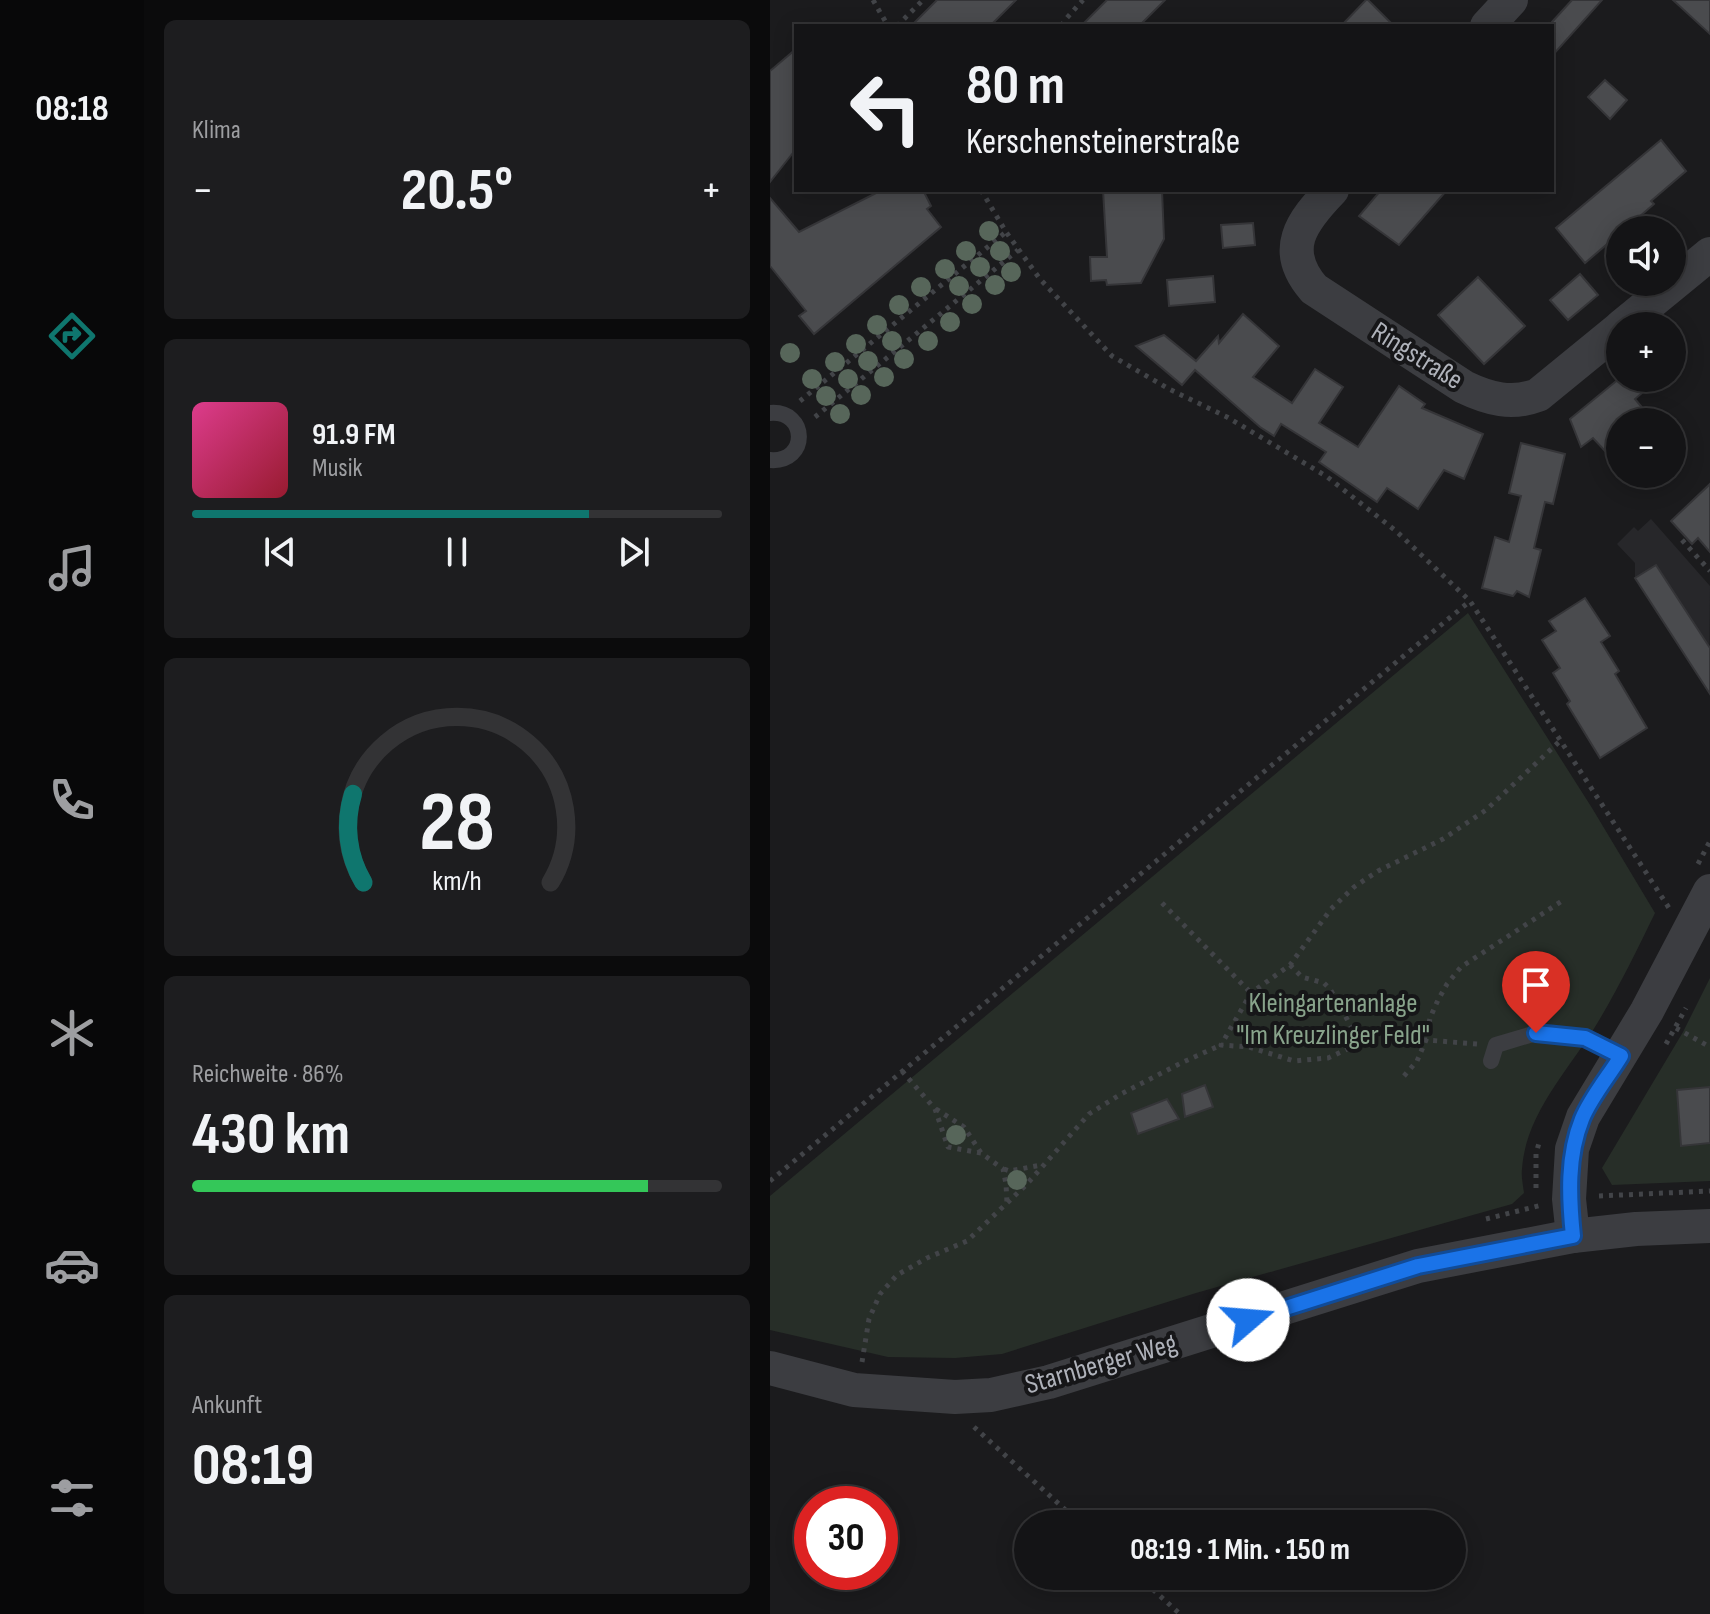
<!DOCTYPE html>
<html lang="de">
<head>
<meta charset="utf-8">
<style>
  :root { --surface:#141416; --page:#1d1d1f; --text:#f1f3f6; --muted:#9d9ea1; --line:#333335; --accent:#0f766e }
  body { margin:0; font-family:"Sofia Sans Condensed",sans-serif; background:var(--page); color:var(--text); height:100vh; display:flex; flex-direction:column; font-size:30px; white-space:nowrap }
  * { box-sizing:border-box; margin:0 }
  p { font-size:26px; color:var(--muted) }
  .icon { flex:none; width:44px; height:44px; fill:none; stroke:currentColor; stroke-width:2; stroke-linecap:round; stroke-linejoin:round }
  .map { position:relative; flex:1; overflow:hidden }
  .panel { display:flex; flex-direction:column; gap:20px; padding:20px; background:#0b0b0c; width:626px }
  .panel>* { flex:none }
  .banner { position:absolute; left:24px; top:24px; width:760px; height:168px; border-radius:0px; box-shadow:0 4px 20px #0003,0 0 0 2px var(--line); background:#141416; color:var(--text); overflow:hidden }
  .fabs { position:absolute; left:836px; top:216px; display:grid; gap:16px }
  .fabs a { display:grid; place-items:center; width:80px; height:80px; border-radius:50%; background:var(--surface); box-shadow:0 4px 20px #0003,0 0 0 2px var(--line); font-size:40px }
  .speed { position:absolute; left:24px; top:1486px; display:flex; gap:16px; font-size:40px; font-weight:700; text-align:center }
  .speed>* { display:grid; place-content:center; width:104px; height:104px; border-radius:50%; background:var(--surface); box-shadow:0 4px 20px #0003,0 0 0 2px var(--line); line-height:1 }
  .speed .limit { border:12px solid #d22; background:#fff; color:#111 }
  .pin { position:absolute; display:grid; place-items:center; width:68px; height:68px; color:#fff; margin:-82px -34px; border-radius:50% 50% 50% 0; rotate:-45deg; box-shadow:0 0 8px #0007 }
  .pin .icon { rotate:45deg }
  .me { position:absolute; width:88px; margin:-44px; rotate:72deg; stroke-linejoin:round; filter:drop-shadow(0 0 6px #0008) }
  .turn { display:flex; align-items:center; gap:28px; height:168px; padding:0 40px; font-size:36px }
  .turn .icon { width:104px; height:104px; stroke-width:2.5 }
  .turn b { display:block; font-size:56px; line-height:68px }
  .big { font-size:60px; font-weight:700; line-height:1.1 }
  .panel .tile { flex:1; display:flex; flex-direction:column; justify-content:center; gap:12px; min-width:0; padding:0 28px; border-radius:12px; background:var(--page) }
  .panel .dial { align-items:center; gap:0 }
  .dial svg { height:208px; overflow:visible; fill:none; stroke:var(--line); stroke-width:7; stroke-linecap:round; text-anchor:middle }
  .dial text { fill:var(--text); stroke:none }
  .song { display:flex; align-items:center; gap:24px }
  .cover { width:96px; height:96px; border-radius:12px; background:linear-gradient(135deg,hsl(330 70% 55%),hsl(350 70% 35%)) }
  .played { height:8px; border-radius:4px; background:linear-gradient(90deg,var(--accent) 75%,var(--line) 75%) }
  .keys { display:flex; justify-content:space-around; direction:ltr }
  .heat { display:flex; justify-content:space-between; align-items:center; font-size:44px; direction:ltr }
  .charge { height:12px; border-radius:6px; background:linear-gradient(90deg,#34c759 86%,var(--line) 0) }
  .trip { position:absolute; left:244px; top:1510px; width:452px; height:80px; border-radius:40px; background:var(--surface); box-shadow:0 4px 20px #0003,0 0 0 2px var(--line); font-weight:700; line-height:80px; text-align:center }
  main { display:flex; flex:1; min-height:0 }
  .tabs { display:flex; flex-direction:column; width:144px; justify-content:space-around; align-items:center; background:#080809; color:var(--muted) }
  .tabs .icon { width:56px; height:56px }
  .tabs .on { color:var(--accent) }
  .tabs b { font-size:36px; color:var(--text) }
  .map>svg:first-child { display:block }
  .built { fill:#27272a }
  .green { fill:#272e28 }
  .building { fill:#4a4b4e; stroke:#353538; stroke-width:2 }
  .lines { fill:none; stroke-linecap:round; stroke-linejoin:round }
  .path { stroke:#424448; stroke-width:5; stroke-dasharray:4 6; stroke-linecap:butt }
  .service { stroke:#3c3d41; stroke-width:16 }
  .minor { stroke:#3c3d41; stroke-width:34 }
  .tree { fill:#57665a }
  .route-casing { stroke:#114b97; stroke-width:20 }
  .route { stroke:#1a73e8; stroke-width:14 }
  .labels { text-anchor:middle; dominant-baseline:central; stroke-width:8; stroke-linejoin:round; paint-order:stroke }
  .street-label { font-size:28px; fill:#afb2ba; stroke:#161618 }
  .park-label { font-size:28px; fill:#88a38b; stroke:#161618 }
</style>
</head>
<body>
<main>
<nav class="tabs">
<b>08:18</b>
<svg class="icon on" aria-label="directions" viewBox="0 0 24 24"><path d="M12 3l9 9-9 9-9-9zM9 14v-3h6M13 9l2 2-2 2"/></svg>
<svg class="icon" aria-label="music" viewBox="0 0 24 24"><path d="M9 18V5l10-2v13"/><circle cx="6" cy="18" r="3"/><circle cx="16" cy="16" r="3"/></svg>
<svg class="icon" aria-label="phone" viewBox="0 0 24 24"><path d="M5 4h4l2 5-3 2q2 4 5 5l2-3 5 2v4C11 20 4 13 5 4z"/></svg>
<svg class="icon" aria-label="climate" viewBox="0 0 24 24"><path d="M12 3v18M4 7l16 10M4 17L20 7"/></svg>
<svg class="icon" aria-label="car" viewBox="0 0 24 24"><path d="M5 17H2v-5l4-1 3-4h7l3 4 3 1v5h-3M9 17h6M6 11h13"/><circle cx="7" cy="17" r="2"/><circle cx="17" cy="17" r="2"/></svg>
<svg class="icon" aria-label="filters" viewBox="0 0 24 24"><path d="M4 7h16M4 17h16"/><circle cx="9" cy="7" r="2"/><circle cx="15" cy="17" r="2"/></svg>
</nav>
<section class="panel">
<div class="tile"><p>Klima</p>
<div class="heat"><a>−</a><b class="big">20.5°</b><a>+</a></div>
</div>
<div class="tile">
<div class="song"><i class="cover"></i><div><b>91.9 FM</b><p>Musik</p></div></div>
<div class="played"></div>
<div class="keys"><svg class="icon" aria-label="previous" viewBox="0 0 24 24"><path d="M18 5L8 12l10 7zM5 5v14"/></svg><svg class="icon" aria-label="pause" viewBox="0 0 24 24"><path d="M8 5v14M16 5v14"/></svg><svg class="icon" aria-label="next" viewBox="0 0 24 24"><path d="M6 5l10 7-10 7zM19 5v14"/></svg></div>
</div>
<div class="tile dial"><svg viewBox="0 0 100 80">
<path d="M14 69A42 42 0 1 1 86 69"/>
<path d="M14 69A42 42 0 0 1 10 35" stroke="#0f766e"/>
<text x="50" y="56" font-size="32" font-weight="700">28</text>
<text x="50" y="72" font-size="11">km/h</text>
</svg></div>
<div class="tile"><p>Reichweite · 86%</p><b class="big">430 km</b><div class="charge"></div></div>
<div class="tile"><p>Ankunft</p><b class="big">08:19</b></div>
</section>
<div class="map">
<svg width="940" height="1614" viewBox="0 0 940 1614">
  <rect width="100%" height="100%" fill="#1b1b1d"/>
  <!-- built -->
  <path class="built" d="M881,519L940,586L939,693L865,578V563L847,544L864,527L868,531Z"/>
  <!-- green -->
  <g class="green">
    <path d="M698,613L822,808L885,913C867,950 849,987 828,1022C800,1069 756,1112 752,1169C751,1176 753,1185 754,1193L742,1204L426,1293L232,1354L185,1358L118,1357L0,1330V1196Z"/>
    <path d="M940,978V1181L842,1185L832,1168L913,1032Z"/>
  </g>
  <!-- building -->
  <g class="building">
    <path d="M167,0H246L220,26H141Z"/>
    <path d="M337,0H395L369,26H311Z"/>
    <path d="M596,0H598L624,26H571Z"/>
    <path d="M802,0H832L782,56V22Z"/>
    <path d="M903,0H940V34Z"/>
    <path d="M26,49V149L0,182V71Z"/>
    <path d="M835,80L857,100L840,119L818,97Z"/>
    <path d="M891,140L916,171L881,201L884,204L854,230H850V233L815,263L786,228Z"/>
    <path d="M112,190H153L161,206L157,209L171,227L44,334L29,316L36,311L0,266V198L29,232Z"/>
    <path d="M333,190H392L394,239L371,283L337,285L336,280L321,281L320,257H337Z"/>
    <path d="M611,190H677L629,245L589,216Z"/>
    <path d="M483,223L485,245L453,248L451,225Z"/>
    <path d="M810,274L828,295L798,320L780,300Z"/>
    <path d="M443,276L445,302L399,306L397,280Z"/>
    <path d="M708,277L755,326L714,364L668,315Z"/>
    <path d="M473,314L509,346L483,377L522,403L545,369L573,387L549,423L588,447L629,386L655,404L652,408L713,434L694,479L674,470L648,509L617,488L607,502L549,462L556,452L511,424L504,436L490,427L425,370L412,385L366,346L394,335L426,361L448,336L449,343Z"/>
    <path d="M850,378H889L865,399L884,422H850V467L823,438L811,447L800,419Z"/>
    <path d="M751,443L795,454L783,504L775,502L764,548L771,550L759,597L747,591L743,596L712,588L725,537L739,542L751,496L739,493Z"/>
    <path d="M940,484V552L928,538L922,544L901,521Z"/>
    <path d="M886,565L940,648V694L865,578Z"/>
    <path d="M815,598L840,636L831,642L849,671L845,674L877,728L830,758L797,704L800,701L783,673L790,668L772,640L786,631L779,621Z"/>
    <path d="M435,1085L443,1107L415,1117L412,1094Z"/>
    <path d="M940,1087V1143L911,1146L907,1090Z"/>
    <path d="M397,1099L409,1119L368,1134L361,1113Z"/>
  </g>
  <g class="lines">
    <!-- path -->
    <g class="path">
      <path d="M103,0L118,26"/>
      <path d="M127,26L153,0"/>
      <path d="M292,26L294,21L313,0"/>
      <path d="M211,190L236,232L270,279L342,356L399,389L457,417L556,476L626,531L700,601L899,908"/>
      <path d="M30,401L236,232"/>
      <path d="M45,417L248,250"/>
      <path d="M912,540L940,571"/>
      <path d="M928,864L940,841"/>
      <path d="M392,903L481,993"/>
      <path d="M520,965L532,977L554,983L560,989L582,1028L597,1040"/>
      <path d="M906,1028L940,1047"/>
      <path d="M707,1044L656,1040H597L558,1058L524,1061L479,1047L451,1045L481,993L520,965L561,909L584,887L608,871L673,839L716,810L791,740"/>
      <path d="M896,1044L916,1008"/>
      <path d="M132,1071L165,1109L178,1147L211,1153L233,1169L236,1184L237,1203"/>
      <path d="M634,1076L647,1061L656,1040L660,1018L668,1000L677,984L691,967L795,899"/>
      <path d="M166,1109L194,1127L211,1153"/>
      <path d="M234,1169L240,1171L271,1165"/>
      <path d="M0,1181L700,601"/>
      <path d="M766,1188V1154L770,1139"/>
      <path d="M829,1196L940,1191"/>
      <path d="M716,1219L772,1205"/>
      <path d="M92,1362L99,1319L110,1294L127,1275L157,1258L197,1241L256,1185L319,1114L351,1094L411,1063L451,1045"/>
      <path d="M204,1427L311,1524"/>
      <path d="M368,1576L410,1614"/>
    </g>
    <!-- service -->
    <g class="service">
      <path d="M0,413C38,410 39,463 0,460"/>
      <path d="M721,1061L726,1045L766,1033L787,1034L805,1036L825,1041L851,1056"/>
    </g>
    <!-- minor -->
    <g class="minor">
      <path d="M717,26L741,0"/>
      <path d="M562,190C531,222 510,250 544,289L694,387C719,399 742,405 768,395L850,328"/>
      <path d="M852,326L940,254"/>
      <path d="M803,1236L799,1199L802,1149L813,1117L877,1011L940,891"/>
      <path d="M0,1368L84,1390L185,1397L221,1395L279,1382L648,1266L803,1236L866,1229L940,1226"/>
    </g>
  </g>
  <!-- trees -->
  <g class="tree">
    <circle cx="219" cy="231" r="10"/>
    <circle cx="196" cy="251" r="10"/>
    <circle cx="230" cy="251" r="10"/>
    <circle cx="210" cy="267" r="10"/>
    <circle cx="175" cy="269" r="10"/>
    <circle cx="241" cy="272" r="10"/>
    <circle cx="225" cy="285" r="10"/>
    <circle cx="189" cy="286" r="10"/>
    <circle cx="151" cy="287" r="10"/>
    <circle cx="202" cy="304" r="10"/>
    <circle cx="129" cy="305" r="10"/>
    <circle cx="180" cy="322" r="10"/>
    <circle cx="107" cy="325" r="10"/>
    <circle cx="122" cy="341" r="10"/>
    <circle cx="158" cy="341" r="10"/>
    <circle cx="86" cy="344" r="10"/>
    <circle cx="20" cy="353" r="10"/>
    <circle cx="134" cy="359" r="10"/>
    <circle cx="98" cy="361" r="10"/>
    <circle cx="65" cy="362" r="10"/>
    <circle cx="114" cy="377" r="10"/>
    <circle cx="42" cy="379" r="10"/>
    <circle cx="78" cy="379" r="10"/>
    <circle cx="91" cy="395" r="10"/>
    <circle cx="56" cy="396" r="10"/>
    <circle cx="70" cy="414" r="10"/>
    <circle cx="186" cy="1135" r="10"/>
    <circle cx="247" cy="1180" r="10"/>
  </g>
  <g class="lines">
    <defs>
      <path id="route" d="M478,1320L648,1266L803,1236C799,1197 797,1156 812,1119C821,1097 839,1076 851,1056L815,1038L766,1033"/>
    </defs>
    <!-- route casing -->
    <use href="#route" class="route-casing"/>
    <!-- route -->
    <use href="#route" class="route"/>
  </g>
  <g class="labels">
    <!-- street labels -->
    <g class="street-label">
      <text transform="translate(647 356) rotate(32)">Ringstraße</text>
      <text transform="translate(331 1364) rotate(-16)">Starnberger Weg</text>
    </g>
    <!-- park labels -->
    <g class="park-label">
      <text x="563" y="1003">Kleingartenanlage<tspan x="563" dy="32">"Im Kreuzlinger Feld"</tspan></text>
    </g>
  </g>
</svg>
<div class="fabs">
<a><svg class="icon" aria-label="sound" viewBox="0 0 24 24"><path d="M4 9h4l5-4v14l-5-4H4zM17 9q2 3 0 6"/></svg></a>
<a>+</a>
<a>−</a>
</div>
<div class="speed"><div class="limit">30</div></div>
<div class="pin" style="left:766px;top:1033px;background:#d93025"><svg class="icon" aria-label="arrive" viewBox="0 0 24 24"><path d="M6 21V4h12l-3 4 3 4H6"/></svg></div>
<svg class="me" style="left:478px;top:1320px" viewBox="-20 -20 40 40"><circle r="19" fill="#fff"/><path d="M0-13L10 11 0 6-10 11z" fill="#1a73e8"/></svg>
<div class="trip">08:19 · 1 Min. · 150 m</div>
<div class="banner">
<div class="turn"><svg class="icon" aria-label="left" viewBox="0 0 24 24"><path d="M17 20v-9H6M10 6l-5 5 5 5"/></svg><div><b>80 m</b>Kerschensteinerstraße</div></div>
</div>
</div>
</main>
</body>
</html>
